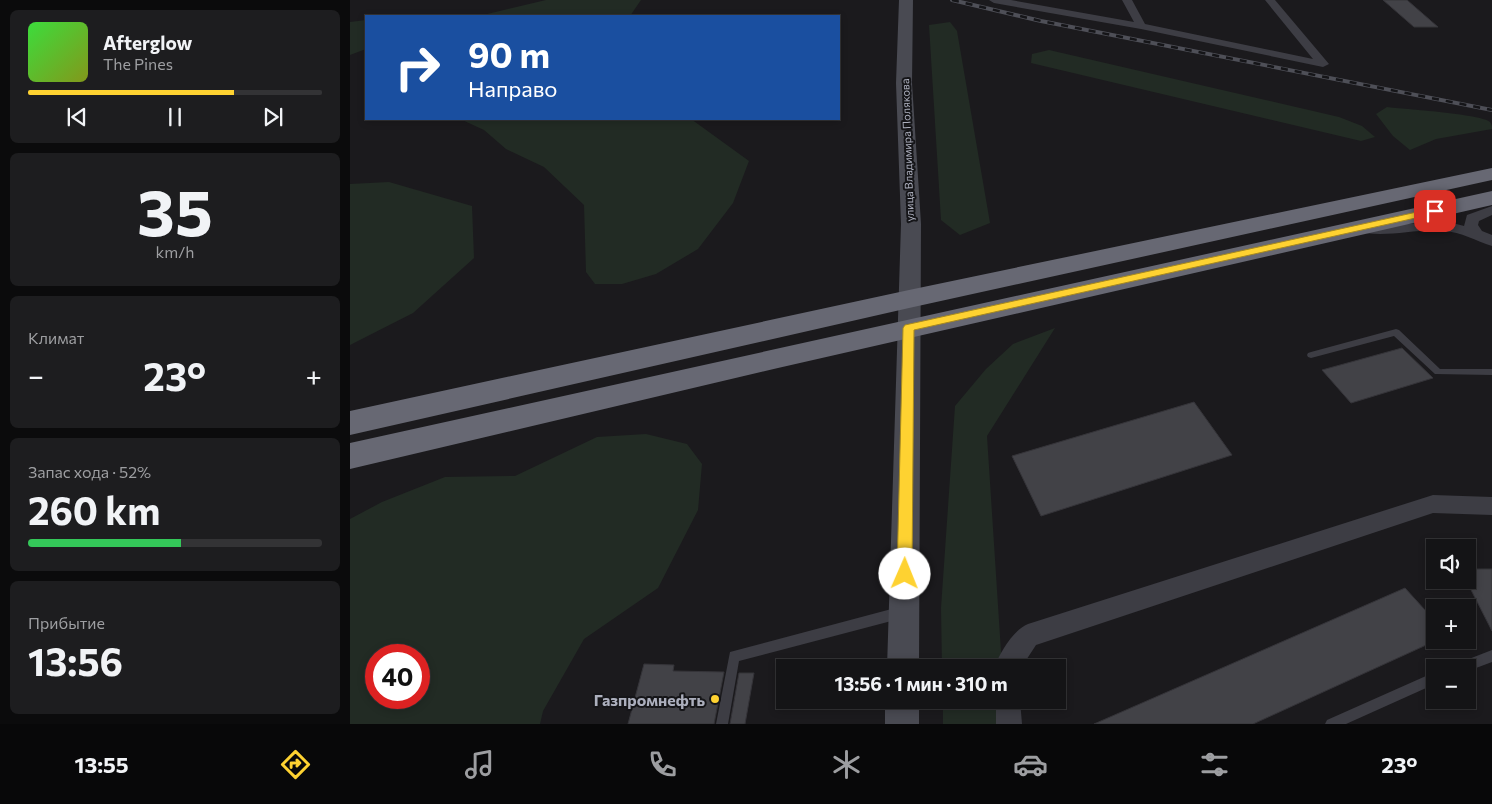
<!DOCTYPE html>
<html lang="ru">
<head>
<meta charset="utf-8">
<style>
  :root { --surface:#141416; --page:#1d1d1f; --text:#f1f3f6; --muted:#9d9ea1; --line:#333335; --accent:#fed231 }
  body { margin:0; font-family:Commissioner,sans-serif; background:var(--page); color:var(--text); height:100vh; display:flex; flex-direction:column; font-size:19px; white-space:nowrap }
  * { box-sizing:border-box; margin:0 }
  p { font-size:16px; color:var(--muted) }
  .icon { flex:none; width:28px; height:28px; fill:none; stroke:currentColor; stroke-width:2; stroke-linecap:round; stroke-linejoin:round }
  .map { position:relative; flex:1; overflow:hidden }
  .details { display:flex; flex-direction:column; gap:10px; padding:10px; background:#0b0b0c; width:350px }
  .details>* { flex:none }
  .banner { position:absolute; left:15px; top:15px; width:475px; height:105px; border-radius:0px; box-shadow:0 2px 8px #0003,0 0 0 1px var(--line); background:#1a4fa0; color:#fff; overflow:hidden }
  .buttons { position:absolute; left:1076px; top:539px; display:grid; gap:10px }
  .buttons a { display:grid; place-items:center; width:50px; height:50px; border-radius:0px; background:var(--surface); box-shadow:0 2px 8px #0003,0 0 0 1px var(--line); font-size:25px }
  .speed { position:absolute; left:15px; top:644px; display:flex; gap:10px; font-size:25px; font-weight:700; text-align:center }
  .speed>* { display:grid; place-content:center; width:65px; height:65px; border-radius:50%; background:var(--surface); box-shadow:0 2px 8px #0003,0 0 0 1px var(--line); line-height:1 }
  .speed .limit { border:8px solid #d22; background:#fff; color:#111 }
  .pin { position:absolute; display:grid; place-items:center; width:42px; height:42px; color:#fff; margin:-21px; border-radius:10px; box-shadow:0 2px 8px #0006 }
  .me { position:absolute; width:55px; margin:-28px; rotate:1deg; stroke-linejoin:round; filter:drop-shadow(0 0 4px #0008) }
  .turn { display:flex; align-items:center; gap:18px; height:105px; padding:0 20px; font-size:22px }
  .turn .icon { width:65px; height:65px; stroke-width:2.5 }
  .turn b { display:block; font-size:35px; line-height:42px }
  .big { font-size:38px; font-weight:700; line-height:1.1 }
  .details .tile { flex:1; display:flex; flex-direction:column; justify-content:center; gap:8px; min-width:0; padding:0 18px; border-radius:8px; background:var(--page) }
  .details .dial { align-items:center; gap:0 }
  .dial b { font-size:65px; line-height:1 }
  .song { display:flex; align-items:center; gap:15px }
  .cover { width:60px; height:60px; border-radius:8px; background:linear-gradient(135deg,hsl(120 70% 55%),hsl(70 70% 35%)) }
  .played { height:5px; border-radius:2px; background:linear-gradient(90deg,var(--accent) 70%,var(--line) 70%) }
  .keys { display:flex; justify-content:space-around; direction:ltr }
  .heat { display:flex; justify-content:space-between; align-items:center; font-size:28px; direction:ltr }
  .charge { height:8px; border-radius:4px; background:linear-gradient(90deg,#34c759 52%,var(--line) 0) }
  .trip { position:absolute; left:426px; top:659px; width:290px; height:50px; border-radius:0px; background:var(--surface); box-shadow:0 2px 8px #0003,0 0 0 1px var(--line); font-weight:700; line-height:50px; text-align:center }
  .dock { display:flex; height:80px; justify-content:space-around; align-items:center; background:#080809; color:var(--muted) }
  .dock .icon { width:35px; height:35px }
  .dock .current { color:var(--accent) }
  .dock b { font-size:22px; color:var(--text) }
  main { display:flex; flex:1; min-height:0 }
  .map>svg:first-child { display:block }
  .green { fill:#222b24; fill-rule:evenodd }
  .building { fill:#424247; stroke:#353439 }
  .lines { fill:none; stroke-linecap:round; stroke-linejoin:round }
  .lane { fill:#3d3d44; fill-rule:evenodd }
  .street { fill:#3d3d44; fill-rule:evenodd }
  .secondary { fill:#494a52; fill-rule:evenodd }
  .highway { fill:#676873; fill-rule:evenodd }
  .rail-casing { stroke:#4e4f57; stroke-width:4 }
  .rail { stroke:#151518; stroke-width:2.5; stroke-dasharray:7; stroke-linecap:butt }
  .route { fill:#fed231; stroke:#a58820 }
  .poi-dot { fill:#fed231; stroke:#151518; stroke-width:2 }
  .labels { text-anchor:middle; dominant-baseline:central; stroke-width:4; stroke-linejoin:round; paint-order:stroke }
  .far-street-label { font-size:11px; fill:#acafbd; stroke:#151518 }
  .near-poi-label { font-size:16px; font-weight:bold; fill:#acafbd; stroke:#151518; text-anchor:end }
</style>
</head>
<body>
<main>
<section class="details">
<div class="tile">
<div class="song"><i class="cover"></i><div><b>Afterglow</b><p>The Pines</p></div></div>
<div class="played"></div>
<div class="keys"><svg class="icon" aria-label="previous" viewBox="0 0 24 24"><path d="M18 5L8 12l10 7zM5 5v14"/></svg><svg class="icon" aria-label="pause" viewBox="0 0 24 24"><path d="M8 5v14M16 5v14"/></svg><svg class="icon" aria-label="next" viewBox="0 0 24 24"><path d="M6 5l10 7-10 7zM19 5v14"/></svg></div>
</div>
<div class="tile dial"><b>35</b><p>km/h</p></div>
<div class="tile"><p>Климат</p>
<div class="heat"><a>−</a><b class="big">23°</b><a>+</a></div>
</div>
<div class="tile"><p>Запас хода · 52%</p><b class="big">260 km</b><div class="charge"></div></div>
<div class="tile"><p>Прибытие</p><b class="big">13:56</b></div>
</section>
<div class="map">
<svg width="1142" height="724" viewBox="0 0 1142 724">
  <rect width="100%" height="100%" fill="#1b1a1d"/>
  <!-- green -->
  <g class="green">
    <path d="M196,0H291L280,16H129Z"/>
    <path d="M16,20V49L0,55V22Z"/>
    <path d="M600,22L607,31L640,223L610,235L591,220L579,25Z"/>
    <path d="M699,50L989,117L1012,126L1025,137L1011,141L681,63L682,54Z"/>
    <path d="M1037,107C1053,109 1132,114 1140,122C1142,125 1142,126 1142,129L1086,139L1060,150L1043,136L1026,114Z"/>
    <path d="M110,119H341L399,161L383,203L348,249L306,274L272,284H245L236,272L234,205L194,167L156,149L134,130Z"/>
    <path d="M39,182L122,206L124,258L63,313L0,345V184Z"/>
    <path d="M705,328L637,436L652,667L592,668L591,608L605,406L636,369L663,344Z"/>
    <path d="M296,434L337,444L352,464L348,510L308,588L234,639L193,711L190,724H0V519L32,502L95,477L165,476L247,437ZM26,655H69V698H26Z"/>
    <path d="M593,700H653L654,724H593Z"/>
  </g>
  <!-- building -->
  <g class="building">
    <path d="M1033,0H1057L1088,27H1064Z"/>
    <path d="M1052,348L1083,378L1001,403L972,370Z"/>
    <path d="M844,402L882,455L691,516L662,456Z"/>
    <path d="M1118,569H1142V631L1118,584Z"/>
    <path d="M1055,588L1085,621V641L903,724H744Z"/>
    <path d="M294,664L324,665L323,671L374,672L364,724H278Z"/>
    <path d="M389,673H404L395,724H380Z"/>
  </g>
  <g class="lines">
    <!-- lane -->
    <g class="lane">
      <path d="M1046,329L1049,330L1090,369H1142V375L1085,374L1044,336L961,358L958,357L957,355L958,353L961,352Z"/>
      <path d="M549,607L553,609L555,613L553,617L549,619L389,661L378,724H366L380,652Z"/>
      <path d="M1142,650V662L1118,671V668H1104L1106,664Z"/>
      <path d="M1085,672V684L996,724H975L977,720Z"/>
    </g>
    <!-- street -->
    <g class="street">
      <path d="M639,0H661L784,22L772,0H782L795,24L963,59L915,0H925L979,64L973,67L791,29L644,3Z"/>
      <path d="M1142,206V215L1129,221L1128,225L1132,231L1142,235V246C1126,241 1111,232 1094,231C1064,228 1035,239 1005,231L1003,228L1005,225H1042L1095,221L1114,226L1117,215Z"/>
      <path d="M1083,495L1142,497V515L1083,513L686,645L671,668H644C650,653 663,630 678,624Z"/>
      <path d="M646,700H670L672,724H646Z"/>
    </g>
    <!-- secondary -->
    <g class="secondary">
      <path d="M549,0H563L562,83L571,224L569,668H537L551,224L546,83Z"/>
      <rect x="535" y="700" width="34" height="24"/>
    </g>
    <!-- highway -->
    <g class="highway">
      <path d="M1142,168V180L559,308L0,435V411L559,290Z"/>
      <path d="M1142,191V205L428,368L0,469V443Z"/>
    </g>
    <defs>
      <path id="rail" d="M602,0L691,21L1142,110"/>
    </defs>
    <!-- rail casing -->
    <use href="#rail" class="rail-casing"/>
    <!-- rail -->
    <use href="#rail" class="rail"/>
  </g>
  <!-- route -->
  <path class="route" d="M1085,208L1088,209V213L564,330L562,574L560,578L555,581L550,578L547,574L553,328L555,325Z"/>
  <!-- markers -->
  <circle class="poi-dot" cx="365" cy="699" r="5"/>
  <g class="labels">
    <!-- far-street labels -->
    <g class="far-street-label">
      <text transform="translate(557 150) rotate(-92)">улица Владимира Полякова</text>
    </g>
    <!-- near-poi labels -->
    <g class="near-poi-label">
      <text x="355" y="699">Газпромнефть</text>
    </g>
  </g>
</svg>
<div class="buttons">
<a><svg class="icon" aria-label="sound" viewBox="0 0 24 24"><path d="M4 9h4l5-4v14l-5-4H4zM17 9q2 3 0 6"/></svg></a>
<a>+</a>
<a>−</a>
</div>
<div class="speed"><div class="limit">40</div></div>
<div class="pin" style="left:1085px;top:211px;background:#d93025"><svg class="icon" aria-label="arrive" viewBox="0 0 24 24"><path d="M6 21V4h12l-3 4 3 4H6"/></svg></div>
<svg class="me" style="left:555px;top:574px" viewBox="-20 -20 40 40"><circle r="19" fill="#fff"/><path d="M0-13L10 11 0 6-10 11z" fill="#fed231"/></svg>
<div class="trip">13:56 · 1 мин · 310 m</div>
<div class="banner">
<div class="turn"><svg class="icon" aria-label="right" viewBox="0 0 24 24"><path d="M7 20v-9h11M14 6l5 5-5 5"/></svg><div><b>90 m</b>Направо</div></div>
</div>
</div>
</main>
<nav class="dock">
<b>13:55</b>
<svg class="icon current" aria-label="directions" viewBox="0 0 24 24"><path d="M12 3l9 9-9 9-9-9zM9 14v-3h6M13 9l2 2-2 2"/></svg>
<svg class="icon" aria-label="music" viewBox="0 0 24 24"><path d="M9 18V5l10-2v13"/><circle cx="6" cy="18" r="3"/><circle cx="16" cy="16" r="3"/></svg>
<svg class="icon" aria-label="phone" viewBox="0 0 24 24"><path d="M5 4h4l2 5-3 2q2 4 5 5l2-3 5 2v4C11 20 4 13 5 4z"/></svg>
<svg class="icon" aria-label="climate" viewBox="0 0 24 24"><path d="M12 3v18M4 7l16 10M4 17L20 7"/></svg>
<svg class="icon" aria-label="car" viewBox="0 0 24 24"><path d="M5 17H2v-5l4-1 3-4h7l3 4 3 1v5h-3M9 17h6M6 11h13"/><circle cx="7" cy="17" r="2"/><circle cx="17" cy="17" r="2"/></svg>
<svg class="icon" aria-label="filters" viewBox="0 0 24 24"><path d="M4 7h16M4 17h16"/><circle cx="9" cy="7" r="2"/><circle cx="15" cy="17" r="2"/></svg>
<b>23°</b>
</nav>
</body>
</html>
